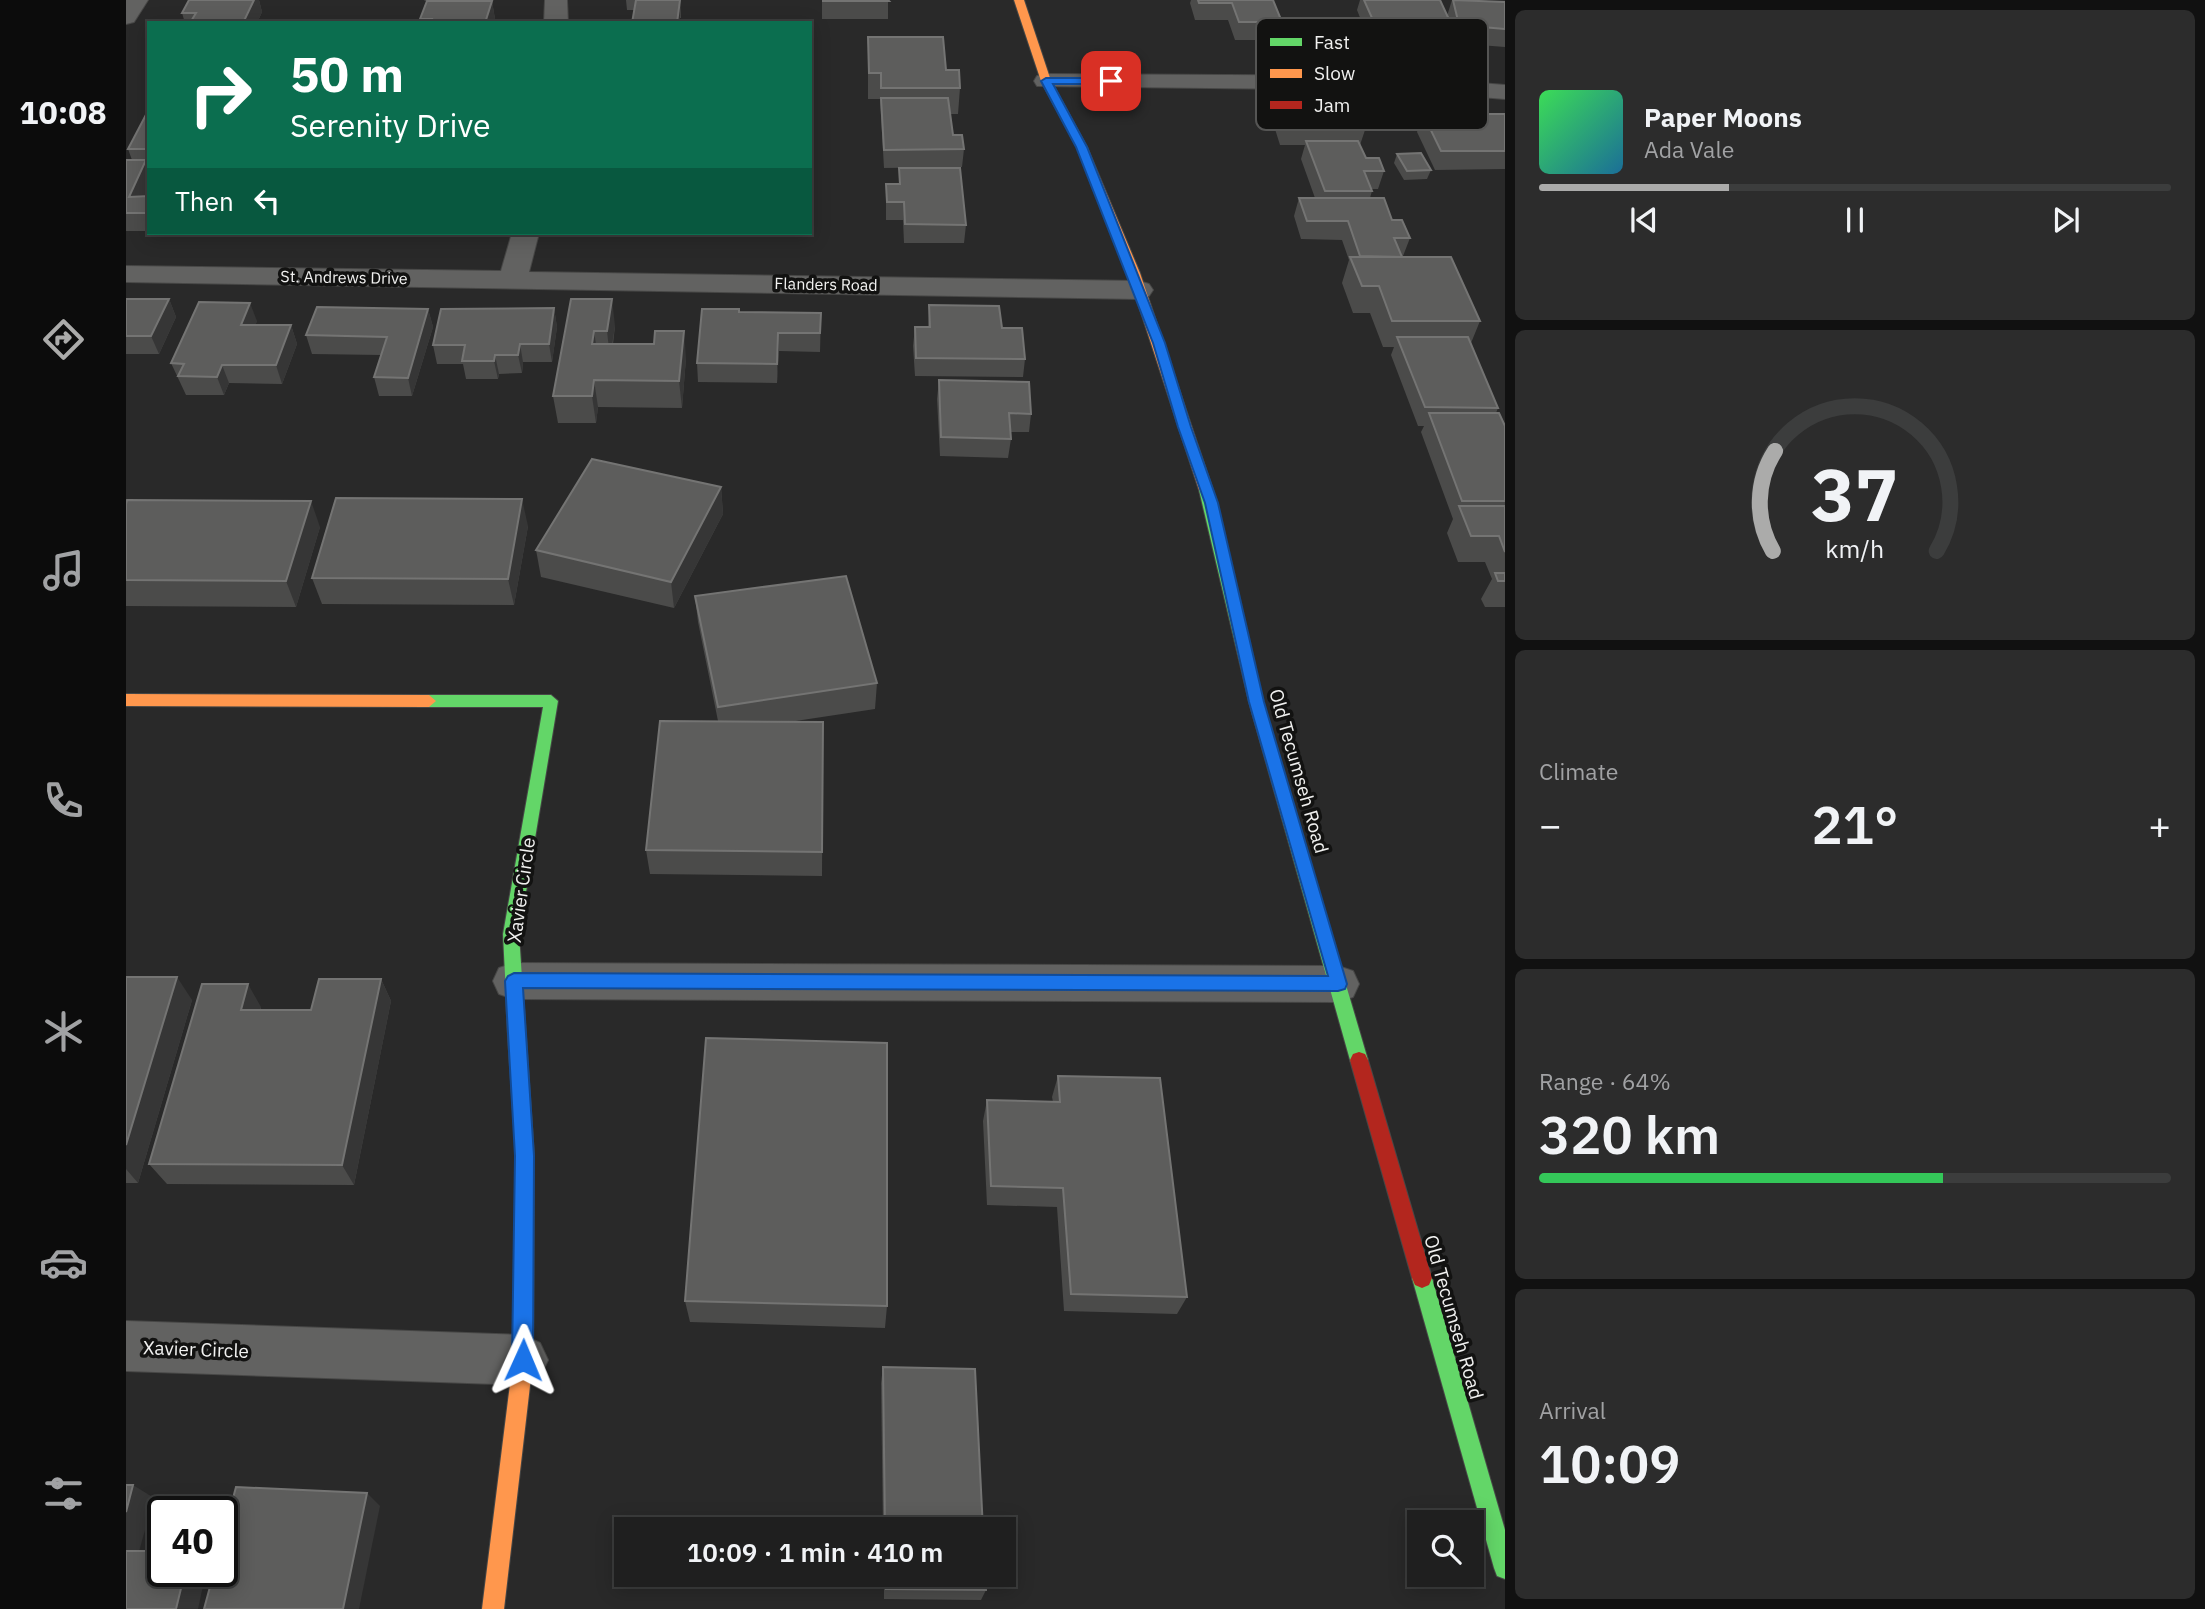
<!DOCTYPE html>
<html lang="en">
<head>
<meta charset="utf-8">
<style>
  :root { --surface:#1f1f1f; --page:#2c2c2c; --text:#f1f3f6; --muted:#a1a2a4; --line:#3c3d3d; --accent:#ababaa }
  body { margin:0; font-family:"IBM Plex Sans",sans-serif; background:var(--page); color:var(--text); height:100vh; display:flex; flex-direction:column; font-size:26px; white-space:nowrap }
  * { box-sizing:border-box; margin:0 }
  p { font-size:23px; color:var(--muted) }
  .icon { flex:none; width:38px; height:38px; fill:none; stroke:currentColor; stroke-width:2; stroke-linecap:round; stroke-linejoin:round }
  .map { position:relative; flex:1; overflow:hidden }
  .side { display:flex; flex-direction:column; gap:10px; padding:10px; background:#111; width:700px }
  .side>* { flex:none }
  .guide { position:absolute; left:21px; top:21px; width:665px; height:214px; border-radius:0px; box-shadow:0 4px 18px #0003,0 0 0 2px var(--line); background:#0b6e4f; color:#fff; overflow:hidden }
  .fabs { position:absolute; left:1281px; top:1510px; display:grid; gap:14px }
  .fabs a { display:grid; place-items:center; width:77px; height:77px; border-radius:0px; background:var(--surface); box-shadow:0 4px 18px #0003,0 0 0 2px var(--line); font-size:35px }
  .speed { position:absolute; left:21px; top:1496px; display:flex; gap:14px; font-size:35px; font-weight:700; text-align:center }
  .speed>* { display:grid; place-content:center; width:91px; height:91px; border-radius:50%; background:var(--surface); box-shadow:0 4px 18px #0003,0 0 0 2px var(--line); line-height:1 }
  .speed .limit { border:4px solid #111; border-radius:10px; background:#fff; color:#111 }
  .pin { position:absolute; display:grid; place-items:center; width:60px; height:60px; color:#fff; margin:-30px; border-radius:14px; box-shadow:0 4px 10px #0006 }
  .me { position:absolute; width:77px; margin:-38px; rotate:1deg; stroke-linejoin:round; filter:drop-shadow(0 0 5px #0008) }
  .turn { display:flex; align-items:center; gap:24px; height:147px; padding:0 28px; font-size:32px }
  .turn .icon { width:91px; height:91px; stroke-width:2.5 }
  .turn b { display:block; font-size:49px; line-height:60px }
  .then { display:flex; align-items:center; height:66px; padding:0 28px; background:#0003; gap:14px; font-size:26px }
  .big { font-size:52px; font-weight:600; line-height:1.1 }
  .side .tile { flex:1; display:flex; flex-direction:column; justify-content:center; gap:10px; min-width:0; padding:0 24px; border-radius:10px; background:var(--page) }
  .side .dial { align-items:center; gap:0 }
  .dial svg { height:182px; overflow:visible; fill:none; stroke:var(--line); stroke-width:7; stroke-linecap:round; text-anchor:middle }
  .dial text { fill:var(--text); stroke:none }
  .song { display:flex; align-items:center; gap:21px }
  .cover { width:84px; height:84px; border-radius:10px; background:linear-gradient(135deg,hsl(130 70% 55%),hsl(200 70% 35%)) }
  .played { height:7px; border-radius:4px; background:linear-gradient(90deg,var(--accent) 30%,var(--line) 30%) }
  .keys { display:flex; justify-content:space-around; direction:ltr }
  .heat { display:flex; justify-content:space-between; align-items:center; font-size:38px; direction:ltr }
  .charge { height:10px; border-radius:5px; background:linear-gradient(90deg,#34c759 64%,var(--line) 0) }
  .trip { position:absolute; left:488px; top:1517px; width:402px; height:70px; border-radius:0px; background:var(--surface); box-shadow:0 4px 18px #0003,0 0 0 2px var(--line); font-weight:600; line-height:70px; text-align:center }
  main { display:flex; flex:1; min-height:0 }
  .menu { display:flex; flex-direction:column; width:126px; justify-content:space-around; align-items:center; background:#0c0c0c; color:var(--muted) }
  .menu .icon { width:49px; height:49px }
  .menu .on { color:var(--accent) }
  .menu b { font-size:32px; color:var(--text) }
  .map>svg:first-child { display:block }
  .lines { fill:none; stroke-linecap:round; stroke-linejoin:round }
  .street-casing { stroke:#474746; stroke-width:2 }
  .fast-casing { stroke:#474746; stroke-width:2 }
  .slow-casing { stroke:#474746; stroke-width:2 }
  .jam-casing { stroke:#474746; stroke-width:2 }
  .street { fill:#626261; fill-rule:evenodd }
  .fast { fill:#63d668; fill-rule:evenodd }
  .slow { fill:#ff974d; fill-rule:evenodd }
  .jam { fill:#b3261e; fill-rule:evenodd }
  .wall { fill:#4b4b4a }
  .shaded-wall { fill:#363636 }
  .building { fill:#5d5d5c; stroke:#747473; stroke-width:2 }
  .route { fill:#1a73e8; stroke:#114b97; stroke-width:2 }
  .labels { text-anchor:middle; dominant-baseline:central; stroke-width:7; stroke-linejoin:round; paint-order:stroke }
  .far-street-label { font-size:16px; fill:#f1f1f0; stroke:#121211 }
  .street-label { font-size:19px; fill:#f1f1f0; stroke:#121211 }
  .key { fill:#121211; stroke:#555554; stroke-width:2 }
  .key-label { font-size:19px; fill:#f1f1f0 }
</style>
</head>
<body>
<main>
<nav class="menu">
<b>10:08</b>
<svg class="icon on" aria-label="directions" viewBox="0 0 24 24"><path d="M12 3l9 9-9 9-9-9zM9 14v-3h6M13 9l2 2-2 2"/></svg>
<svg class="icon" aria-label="music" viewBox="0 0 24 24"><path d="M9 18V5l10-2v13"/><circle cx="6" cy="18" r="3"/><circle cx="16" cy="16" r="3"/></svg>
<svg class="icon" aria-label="phone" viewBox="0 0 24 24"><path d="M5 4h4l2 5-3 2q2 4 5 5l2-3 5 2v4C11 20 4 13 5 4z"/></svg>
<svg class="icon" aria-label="climate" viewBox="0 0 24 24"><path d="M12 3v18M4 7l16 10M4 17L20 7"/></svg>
<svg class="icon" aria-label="car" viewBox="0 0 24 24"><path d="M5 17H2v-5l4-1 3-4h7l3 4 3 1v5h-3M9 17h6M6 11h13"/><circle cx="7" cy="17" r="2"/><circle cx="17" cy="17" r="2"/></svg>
<svg class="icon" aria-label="filters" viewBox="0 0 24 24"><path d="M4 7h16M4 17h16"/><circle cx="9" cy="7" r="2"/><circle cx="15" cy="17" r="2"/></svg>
</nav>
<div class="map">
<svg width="1379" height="1609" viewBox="0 0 1379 1609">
  <rect width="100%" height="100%" fill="#292929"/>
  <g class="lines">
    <defs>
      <g id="street">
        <path d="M0,0H22L8,22L0,24Z"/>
        <path d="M419,0H441L442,23H418Z"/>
        <path d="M920,74L1268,76L1379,85V99L1268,90L911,86L908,81L911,76Z"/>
        <path d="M386,233H413L403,272L1013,281L1023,284L1027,290L1023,296L1013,299L0,282V266L375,271Z"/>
        <path d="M388,963L1212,966L1227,971L1233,984L1227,997L1212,1002L388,999L373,994L367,981L373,968Z"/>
        <path d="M0,1321L397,1335L414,1343L422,1360L414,1377L397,1385L0,1371Z"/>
      </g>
      <g id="fast">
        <path d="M1080,486L1087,490L1137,702L1242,1060L1239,1066L1233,1068L1227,1066L1224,1060L1123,702L1073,490Z"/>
        <path d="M303,695H425L432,701L393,934L400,1037L397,1043L391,1045L385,1043L382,1037L377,934L417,707H303L296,701Z"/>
        <path d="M1296,1268L1303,1271L1306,1278L1379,1530V1579L1371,1576L1368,1568L1286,1278L1289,1271Z"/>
      </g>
      <g id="slow">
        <path d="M888,0H898L925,81L961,147L1014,273L1087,490L1085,493L1080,494L1073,490L1002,273L951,147L915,81Z"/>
        <path d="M0,694L303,695L310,701L303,707L0,706Z"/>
        <path d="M391,1029L397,1031L400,1037L408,1156L407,1360L378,1609H356L387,1360L390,1156L382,1037L385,1031Z"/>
      </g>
      <path id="jam" d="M1233,1052L1239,1054L1242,1060L1306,1278L1303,1285L1296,1288L1289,1285L1286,1278L1224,1060L1227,1054Z"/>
    </defs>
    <!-- street casing -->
    <use href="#street" class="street-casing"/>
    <!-- fast casing -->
    <use href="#fast" class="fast-casing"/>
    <!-- slow casing -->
    <use href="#slow" class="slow-casing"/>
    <!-- jam casing -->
    <use href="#jam" class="jam-casing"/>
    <!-- street -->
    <use href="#street" class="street"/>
    <!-- fast -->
    <use href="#fast" class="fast"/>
    <!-- slow -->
    <use href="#slow" class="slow"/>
    <!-- jam -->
    <use href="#jam" class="jam"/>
  </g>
  <!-- wall -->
  <g class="wall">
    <path d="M63,0H133L136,12L131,23H59L56,13Z"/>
    <path d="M298,0H364V1H366L369,19L367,23H295L294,19L301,1H299Z"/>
    <path d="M500,0H554L555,18L509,10H501Z"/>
    <rect x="696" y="0" width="66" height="19"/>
    <path d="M1065,0H1147L1156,22L1152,40H1109L1102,20H1069L1064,3Z"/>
    <path d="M1234,0H1314L1321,16L1326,0H1346L1379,2V47L1327,43L1325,33L1321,45H1286L1282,36L1241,35L1231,10Z"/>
    <path d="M742,37L820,70L834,88L832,114H824L827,135L838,149L836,167L758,168L754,99H742Z"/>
    <path d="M1148,96L1213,107L1240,127L1234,145L1240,158L1258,171L1252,189H1246V191L1244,198L1284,238L1277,256L1354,321L1345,343L1372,408L1370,413L1379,426V607H1359L1355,599L1366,579L1359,562H1332L1321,533L1327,519L1295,432L1298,426H1292L1265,355L1268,347H1257L1244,313H1227L1216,283L1223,260L1216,240L1175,239L1168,216L1173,198H1189L1175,159L1179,145H1154L1144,113Z"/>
    <path d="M23,109V187L18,196H23V231H0V160H6L2,149Z"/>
    <path d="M1297,114H1379V169L1309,170L1291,132Z"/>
    <path d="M1271,154L1305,170L1301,179L1278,180L1268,163Z"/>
    <path d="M773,168L840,225L838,243H778L777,220H760V184H773Z"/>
    <path d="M247,233H293L292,234H247Z"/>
    <path d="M0,299H43L50,317L33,354H0Z"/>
    <path d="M445,299L489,326L487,344L560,358L556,408L472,407L470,423H432L427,396Z"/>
    <path d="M803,305L876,328L899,359L897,377L789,376L787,346L789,327H802Z"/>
    <path d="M428,308L431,327L426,362H397L396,373L373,374L372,379H340L337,364H311L307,345Z"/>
    <path d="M302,309L307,327L286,396H253L248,377L255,355L186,354L180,335Z"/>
    <path d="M613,312L695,313L694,352L653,351L651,383L572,382L571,363Z"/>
    <path d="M131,321L129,325H165L171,344L156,384L103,383L98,395H60L45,363Z"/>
    <path d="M813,380L905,414L903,432H884L885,439L882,458L814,456L811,399Z"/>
    <path d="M595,487L597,514L548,608L415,577L410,550Z"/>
    <path d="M0,504L194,527L170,607L0,606Z"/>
    <path d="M402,526L388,605L196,604L186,578Z"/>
    <path d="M569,596L751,683L749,709L663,722H697L696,876L524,874L520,850L592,721L572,622Z"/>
    <path d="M0,977L66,1000L12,1183H0Z"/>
    <path d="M255,979L265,1001L228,1185L41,1184L23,1164L135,1007V1010H185Z"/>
    <path d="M932,1076L1061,1297L1051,1314L938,1311L931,1207L861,1205L857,1121L861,1100L927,1102L926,1097Z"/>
    <path d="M559,1301L761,1306L759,1328L564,1322Z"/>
    <path d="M757,1367L857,1530H757L755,1383Z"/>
    <path d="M758,1575H859L860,1590L855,1600L758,1599Z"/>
  </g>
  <!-- shaded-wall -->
  <g class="shaded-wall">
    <path d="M128,0H133L136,12L131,23H117Z"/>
    <path d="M554,0V23H551Z"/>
    <path d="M366,1L369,19L367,23H359Z"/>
    <path d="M20,160L23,166V187L11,213L3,197Z"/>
    <path d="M43,299L50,317L33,354L25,336Z"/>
    <path d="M486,299L489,326L484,358L481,331Z"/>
    <path d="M124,303L131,321L122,343L115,325Z"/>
    <path d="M428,308L431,327L426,362L423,344Z"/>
    <path d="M302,309L307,327L286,396L282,378Z"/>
    <path d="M165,325L171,344L156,384L150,365Z"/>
    <path d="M468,331L472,358L466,344Z"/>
    <path d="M558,331L560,358L556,408L553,381Z"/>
    <path d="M652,333L653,351L651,383V364Z"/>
    <path d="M394,344L397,362L396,373L392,355Z"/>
    <path d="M369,355L373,374L372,379L368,361Z"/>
    <path d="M96,365L103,383L98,395L91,377Z"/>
    <path d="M468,380L472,407L470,423L466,396Z"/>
    <path d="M595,487L597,514L548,608L545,582Z"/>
    <path d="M396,499L402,526L388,605L382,579Z"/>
    <path d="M185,501L194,527L170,607L160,581Z"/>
    <path d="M51,977L66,1000L12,1183L0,1169V1145Z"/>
    <path d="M255,979L265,1001L228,1185L216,1165Z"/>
    <path d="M122,984L135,1007L129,1032L115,1010Z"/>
    <path d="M7,1485L28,1498L10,1562L0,1556V1512Z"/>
    <path d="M241,1493L254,1506L233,1609H217Z"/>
    <path d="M59,1572H80L72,1609H50Z"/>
  </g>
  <!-- building -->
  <g class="building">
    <path d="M63,0H128L117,23H64L70,13H56Z"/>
    <path d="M510,0H554L551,23H506Z"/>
    <path d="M697,0H762L763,1H697Z"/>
    <path d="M1072,0H1147L1156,22H1113L1106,3H1073Z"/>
    <path d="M1238,0H1314L1327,28L1291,27L1287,19L1246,18Z"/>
    <path d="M1327,0L1379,2V29L1333,25Z"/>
    <path d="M301,1H366L359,23H305L306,19H294Z"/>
    <path d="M742,37H817L820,70H833L834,88H755V73H743Z"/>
    <path d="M755,98H822L827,135H836L838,149L758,150Z"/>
    <path d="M23,109V149H2Z"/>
    <path d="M1297,114H1379V151H1315Z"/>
    <path d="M1180,141H1232L1240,158H1253L1258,171H1238L1246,191H1199Z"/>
    <path d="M1295,153L1305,170L1281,171L1271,154Z"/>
    <path d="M0,160H20L3,197L23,196V213H0Z"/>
    <path d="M773,168H834L840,225L779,224L778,202H761L760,184H774Z"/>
    <path d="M1173,198H1258L1266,220H1276L1284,238H1268L1276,257L1234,256L1222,221H1181Z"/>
    <path d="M1224,257H1325L1354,321H1266L1253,286H1236Z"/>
    <path d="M0,299H43L25,336H0Z"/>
    <path d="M445,299H486L481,331H468L466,344H528L529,331H558L553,381L468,380L466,396H427Z"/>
    <path d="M73,302L124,303L115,325H165L150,365H96L91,377L52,376L58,364L45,363Z"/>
    <path d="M803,305L873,306L876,328H896L899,359L790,358L789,327H804Z"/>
    <path d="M191,307L302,309L282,378L248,377L261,337L180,335Z"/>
    <path d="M428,308L423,344H394L392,355H369L368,361H336L339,345H307L315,309Z"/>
    <path d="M576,309H613V312L695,313L694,333H652L651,364L571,363Z"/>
    <path d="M1271,337H1342L1372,408L1299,407Z"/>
    <path d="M813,380L903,382L905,414L883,413L885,439L815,437Z"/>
    <path d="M1303,413H1373L1379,426V501H1336Z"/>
    <path d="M466,459L595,487L545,582L410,550Z"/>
    <path d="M210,498L396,499L382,579L186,578Z"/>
    <path d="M1,500L185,501L160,581L0,580V504Z"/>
    <path d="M1333,506H1379V552L1373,536H1345Z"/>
    <path d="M1369,573H1379V581H1372Z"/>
    <path d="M720,576L751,683L592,707L569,596Z"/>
    <path d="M534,721L697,722L696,852L520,850Z"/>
    <path d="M0,977H51L0,1145Z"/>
    <path d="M193,979H255L216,1165L23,1164L76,984H122L115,1010H185Z"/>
    <path d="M580,1038L761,1043V1306L559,1301Z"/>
    <path d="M932,1076L1034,1078L1061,1297L945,1294L937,1188L865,1186L861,1100L934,1102Z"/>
    <path d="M757,1367L849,1369L857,1530H759Z"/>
    <path d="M0,1485H7L0,1512Z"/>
    <path d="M110,1487L241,1493L217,1609H78L88,1572H96V1539Z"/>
    <path d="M0,1551H37V1572H59L50,1609H0Z"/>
    <path d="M760,1575H859L860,1590L760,1589Z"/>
  </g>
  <!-- route -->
  <path class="route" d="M920,78H985L990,81L985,84H927L961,147L1039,343L1065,427L1092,503L1138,702L1221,984L1219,989L1212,991L397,988L408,1156L407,1360L404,1367L397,1370L389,1367L386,1360L389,1156L379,981L382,976L388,973L1202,976L1123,702L1079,503L1052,427L1027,343L950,147L915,81Z"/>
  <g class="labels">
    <!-- far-street labels -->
    <g class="far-street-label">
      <text transform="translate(218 277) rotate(1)">St. Andrews Drive</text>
      <text transform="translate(700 284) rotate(1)">Flanders Road</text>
    </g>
    <!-- street labels -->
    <g class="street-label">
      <text transform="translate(1173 771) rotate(74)">Old Tecumseh Road</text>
      <text transform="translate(395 890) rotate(-82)">Xavier Circle</text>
      <text transform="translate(1328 1317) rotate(74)">Old Tecumseh Road</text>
      <text transform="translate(70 1349) rotate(2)">Xavier Circle</text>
    </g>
  </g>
  <!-- legend -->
  <rect x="1130" y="18" width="232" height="112" rx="10" class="key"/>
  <rect x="1144" y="38" width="32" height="8" fill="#63d668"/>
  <rect x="1144" y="69" width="32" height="9" fill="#ff974d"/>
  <rect x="1144" y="101" width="32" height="8" fill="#b3261e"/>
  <g class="key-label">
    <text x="1188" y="49">Fast</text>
    <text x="1188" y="80">Slow</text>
    <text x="1188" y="112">Jam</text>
  </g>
</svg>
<div class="fabs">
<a><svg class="icon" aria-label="search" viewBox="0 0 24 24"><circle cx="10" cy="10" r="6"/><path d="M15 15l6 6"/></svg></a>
</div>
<div class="speed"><div class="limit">40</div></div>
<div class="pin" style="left:985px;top:81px;background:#d93025"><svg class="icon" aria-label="arrive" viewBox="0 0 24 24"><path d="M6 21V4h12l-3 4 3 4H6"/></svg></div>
<svg class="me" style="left:397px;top:1360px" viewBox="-20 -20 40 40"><path d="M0-17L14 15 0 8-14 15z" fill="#1a73e8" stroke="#fff" stroke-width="4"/></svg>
<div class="trip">10:09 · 1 min · 410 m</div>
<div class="guide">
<div class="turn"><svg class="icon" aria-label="right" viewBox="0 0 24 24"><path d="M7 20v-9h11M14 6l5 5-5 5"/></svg><div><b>50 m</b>Serenity Drive</div></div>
<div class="then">Then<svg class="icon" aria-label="left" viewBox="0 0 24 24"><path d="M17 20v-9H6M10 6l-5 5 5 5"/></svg></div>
</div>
</div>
<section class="side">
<div class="tile">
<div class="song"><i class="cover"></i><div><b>Paper Moons</b><p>Ada Vale</p></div></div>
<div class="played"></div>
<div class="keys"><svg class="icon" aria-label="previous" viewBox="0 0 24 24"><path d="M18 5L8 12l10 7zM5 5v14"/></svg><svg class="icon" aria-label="pause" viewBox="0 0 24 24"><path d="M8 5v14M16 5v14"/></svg><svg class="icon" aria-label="next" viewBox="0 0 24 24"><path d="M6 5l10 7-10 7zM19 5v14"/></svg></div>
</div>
<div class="tile dial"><svg viewBox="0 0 100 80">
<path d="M14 69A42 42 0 1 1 86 69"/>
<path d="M14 69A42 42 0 0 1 15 25" stroke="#ababaa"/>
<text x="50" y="56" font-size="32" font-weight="700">37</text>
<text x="50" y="72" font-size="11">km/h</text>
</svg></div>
<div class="tile"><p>Climate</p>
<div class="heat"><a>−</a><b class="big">21°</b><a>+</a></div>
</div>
<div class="tile"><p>Range · 64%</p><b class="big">320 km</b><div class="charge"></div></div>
<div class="tile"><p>Arrival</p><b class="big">10:09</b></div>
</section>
</main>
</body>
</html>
